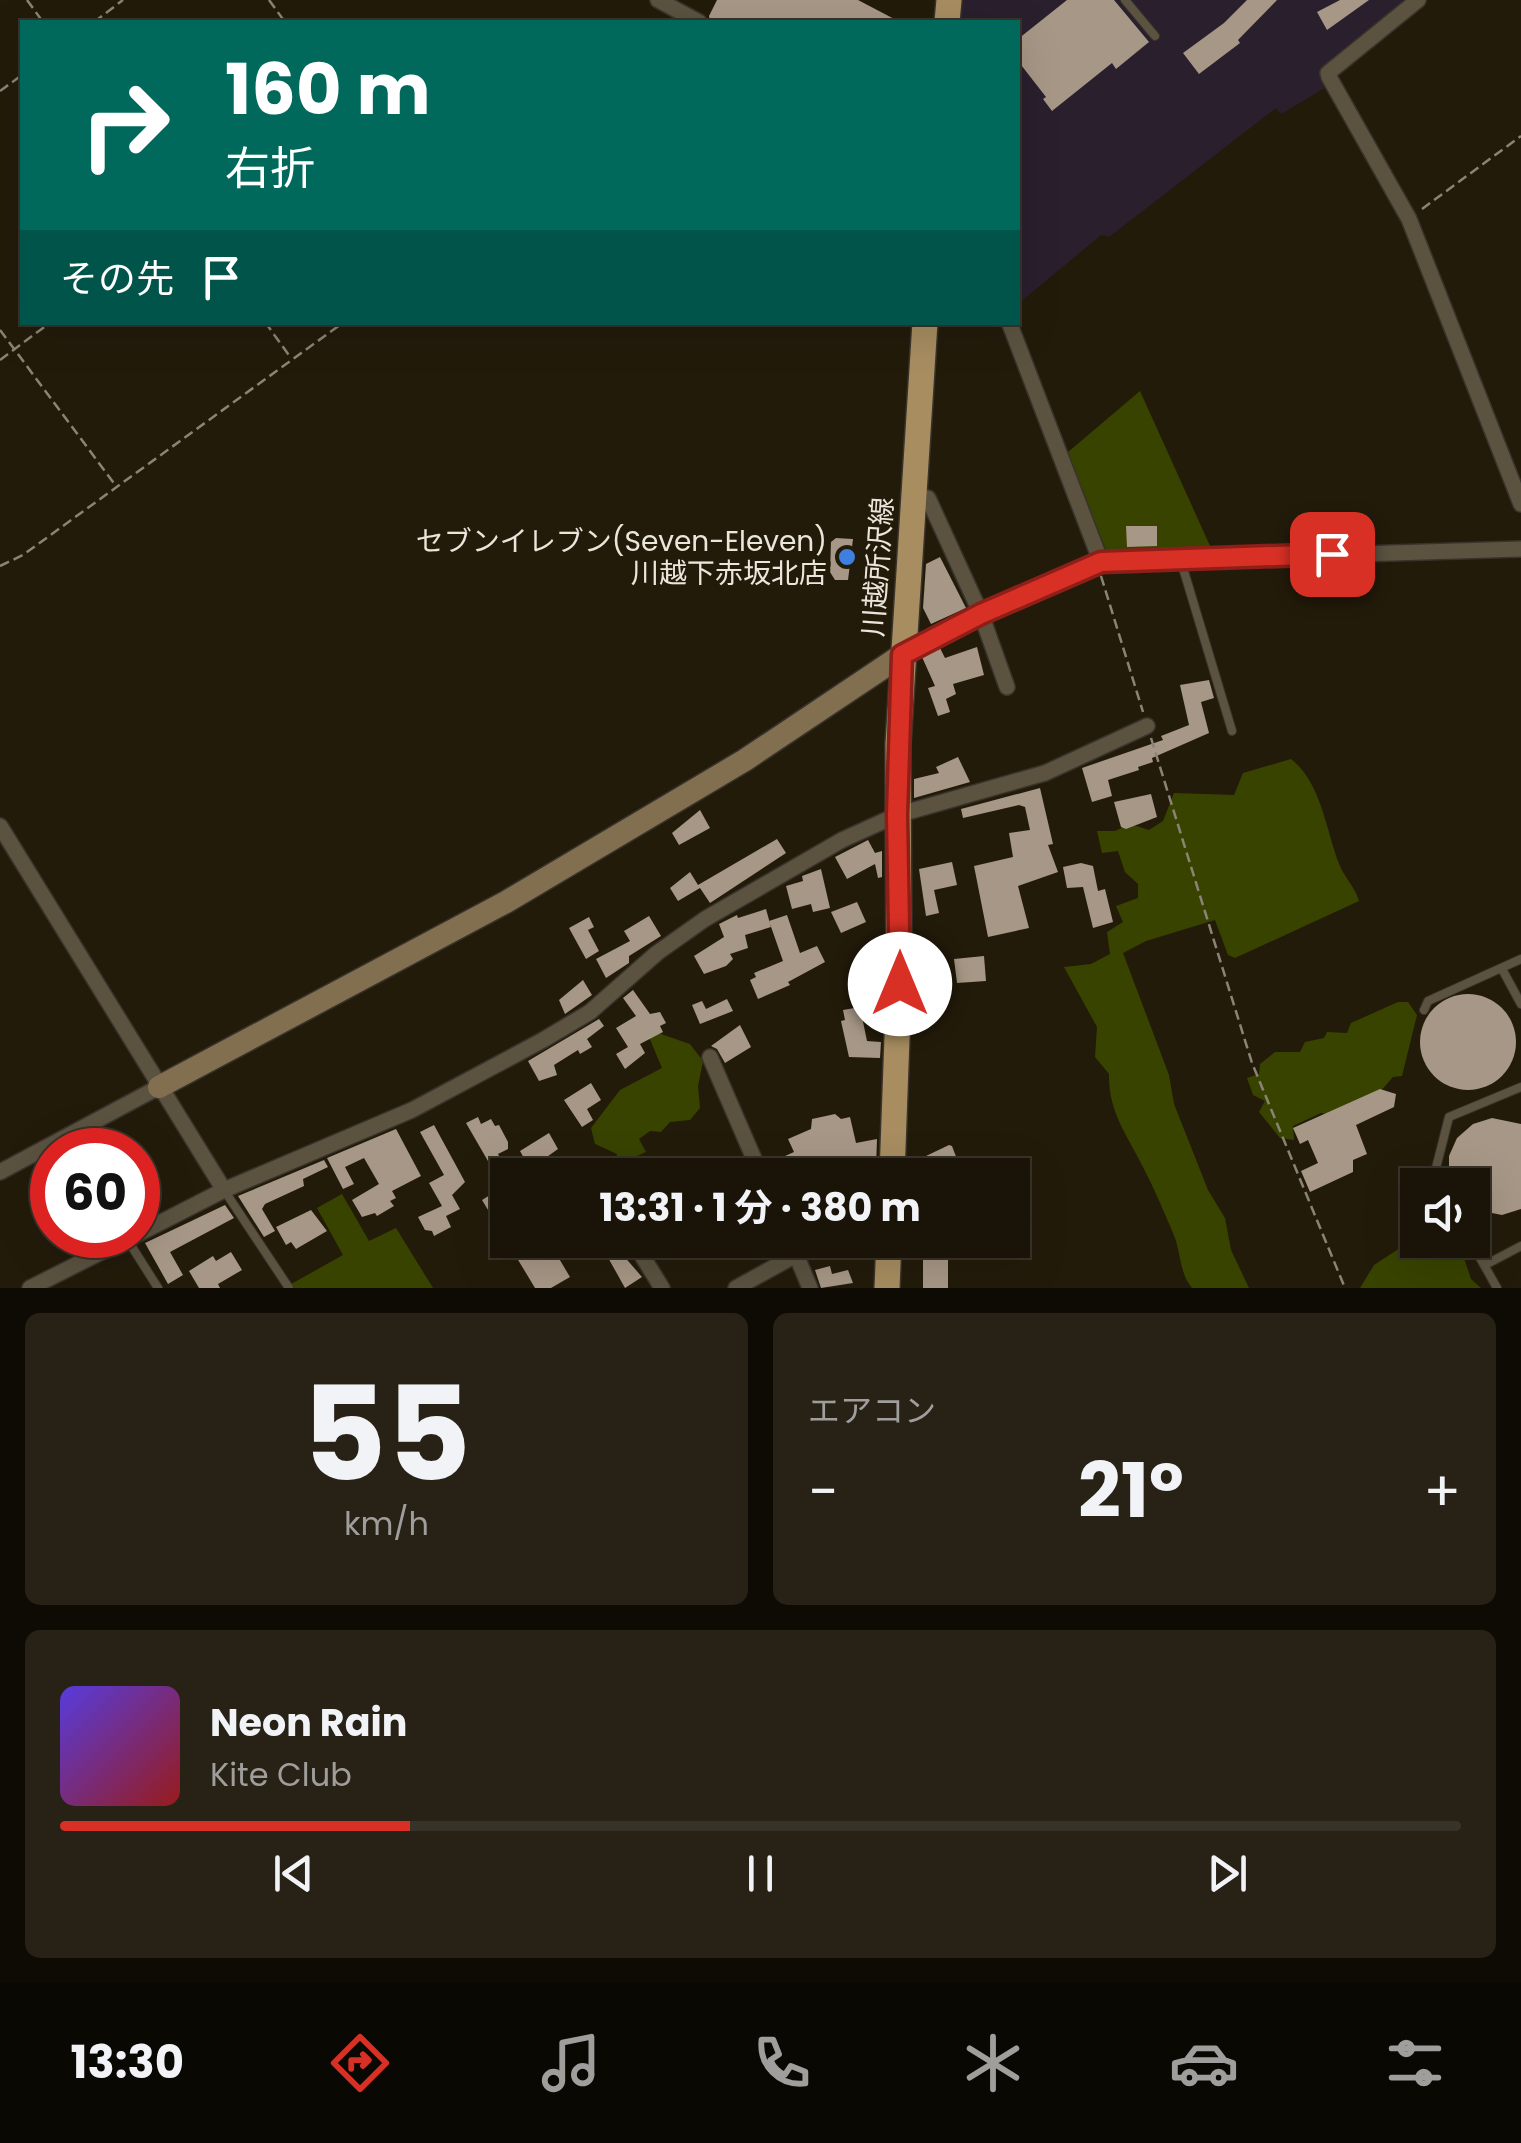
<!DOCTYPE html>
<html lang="ja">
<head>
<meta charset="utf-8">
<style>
  :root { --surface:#1a1408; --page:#272116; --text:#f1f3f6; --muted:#9f9e9c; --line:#383329; --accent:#d93025 }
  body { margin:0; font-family:Poppins,"Noto Sans JP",sans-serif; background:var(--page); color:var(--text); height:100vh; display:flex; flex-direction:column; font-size:38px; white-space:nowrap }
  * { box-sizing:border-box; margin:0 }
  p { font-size:32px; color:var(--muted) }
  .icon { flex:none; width:55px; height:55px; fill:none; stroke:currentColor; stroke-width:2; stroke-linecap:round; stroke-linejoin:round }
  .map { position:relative; height:1288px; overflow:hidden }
  .sheet { display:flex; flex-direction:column; gap:25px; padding:25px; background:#0e0b04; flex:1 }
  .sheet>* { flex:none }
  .top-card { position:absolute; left:20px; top:20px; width:1000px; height:305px; border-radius:0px; box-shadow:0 10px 40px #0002,0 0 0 2px var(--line); background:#00695c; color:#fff; overflow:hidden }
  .tools { position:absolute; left:1400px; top:1168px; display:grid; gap:20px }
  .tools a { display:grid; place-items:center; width:90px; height:90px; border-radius:0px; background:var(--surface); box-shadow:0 10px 40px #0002,0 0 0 2px var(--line); font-size:50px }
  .speed { position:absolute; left:30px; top:1128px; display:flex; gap:20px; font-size:50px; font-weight:700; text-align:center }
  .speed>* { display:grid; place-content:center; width:130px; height:130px; border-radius:50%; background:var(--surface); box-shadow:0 10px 40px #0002,0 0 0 2px var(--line); line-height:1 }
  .speed .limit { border:15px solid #d22; background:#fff; color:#111 }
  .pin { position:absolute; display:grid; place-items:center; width:85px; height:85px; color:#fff; margin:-42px; border-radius:20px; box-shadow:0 5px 15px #0006 }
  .me { position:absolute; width:110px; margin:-55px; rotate:0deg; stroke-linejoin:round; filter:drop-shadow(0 0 8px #0008) }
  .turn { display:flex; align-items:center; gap:35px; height:210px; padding:0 40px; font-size:45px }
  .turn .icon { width:130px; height:130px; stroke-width:2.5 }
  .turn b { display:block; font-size:70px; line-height:85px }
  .then { display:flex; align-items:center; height:95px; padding:0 40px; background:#0003; gap:20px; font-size:38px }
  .big { font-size:75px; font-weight:700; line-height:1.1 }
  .sheet .widget { flex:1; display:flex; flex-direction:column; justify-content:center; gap:15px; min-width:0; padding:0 35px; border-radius:15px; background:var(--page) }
  .sheet .dial { align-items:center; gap:0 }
  .dial b { font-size:130px; line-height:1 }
  .song { display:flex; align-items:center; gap:30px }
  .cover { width:120px; height:120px; border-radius:15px; background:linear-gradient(135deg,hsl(250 70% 55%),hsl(0 70% 35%)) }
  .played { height:10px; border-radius:5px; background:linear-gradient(90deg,var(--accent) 25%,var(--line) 25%) }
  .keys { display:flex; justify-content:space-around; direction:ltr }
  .heat { display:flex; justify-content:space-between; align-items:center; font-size:55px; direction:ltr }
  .sheet .tiles { flex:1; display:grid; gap:25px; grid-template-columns:1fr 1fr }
  .widget:last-child { grid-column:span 2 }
  .trip { position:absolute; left:490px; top:1158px; width:540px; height:100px; border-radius:0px; background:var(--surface); box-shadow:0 10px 40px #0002,0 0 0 2px var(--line); font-weight:700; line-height:100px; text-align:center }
  .tabs { display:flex; height:160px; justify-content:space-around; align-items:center; background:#0a0803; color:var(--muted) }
  .tabs .icon { width:70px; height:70px }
  .tabs .on { color:var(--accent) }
  .tabs b { font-size:45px; color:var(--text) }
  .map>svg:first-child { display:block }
  .industrial { fill:#2a1f2d }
  .green { fill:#384300 }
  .building { fill:#a79786 }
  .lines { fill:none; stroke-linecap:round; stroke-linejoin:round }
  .lane-casing { stroke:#39332c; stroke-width:10 }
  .street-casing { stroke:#39332c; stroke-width:18 }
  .secondary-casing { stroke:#39332c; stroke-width:25 }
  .primary-casing { stroke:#39332c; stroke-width:28 }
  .path { stroke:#8a8476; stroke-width:2.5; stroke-dasharray:10 5; stroke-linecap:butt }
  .lane { stroke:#5b5240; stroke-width:8 }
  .street { stroke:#5b5240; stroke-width:15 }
  .secondary { stroke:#816f50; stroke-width:22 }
  .primary { stroke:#a78d60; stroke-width:25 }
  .route-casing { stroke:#8d1f18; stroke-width:25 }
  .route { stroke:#d93025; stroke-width:18 }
  .shop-dot { fill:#3f7fe0; stroke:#231b0a; stroke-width:4 }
  .labels { text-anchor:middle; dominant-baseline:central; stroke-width:10; stroke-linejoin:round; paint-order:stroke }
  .poi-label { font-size:28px; fill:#ebe6db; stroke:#231b0a; text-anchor:end }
  .street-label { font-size:28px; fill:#ebe6db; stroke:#231b0a }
</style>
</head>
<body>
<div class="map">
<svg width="1521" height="1288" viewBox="0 0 1521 1288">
  <rect width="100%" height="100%" fill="#231b0a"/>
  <!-- industrial -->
  <path class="industrial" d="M959,0H1409L1353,45L1328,86L1281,114L1276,108L1109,237L1101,235L1018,304V22H957Z"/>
  <!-- green -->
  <g class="green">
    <path d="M1140,391L1211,548L1106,550L1067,453Z"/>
    <path d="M1291,759C1322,783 1326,832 1340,866C1345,878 1355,887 1359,901L1235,958L1228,955L1215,920L1146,941L1123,953L1169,1075L1174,1104L1208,1190L1225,1218L1231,1250L1249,1288H1192C1180,1274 1181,1255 1175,1238C1165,1214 1155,1190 1143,1167C1127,1135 1108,1111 1109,1074L1095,1057L1097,1027L1064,967L1091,964L1110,954L1107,932L1123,922L1116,906L1138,898V884L1125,872L1118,851L1102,853L1097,831H1115L1130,824L1149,830L1163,821L1174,793L1234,795L1243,773Z"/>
    <path d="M1398,1002H1408L1417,1015L1402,1076L1393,1077L1378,1094L1336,1116L1321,1113L1293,1126L1294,1140L1280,1138L1259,1112L1265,1101L1253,1095L1247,1078L1259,1074L1260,1064L1275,1052H1300L1305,1042L1324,1038L1327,1032L1347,1033L1351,1023Z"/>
    <path d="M658,1033L690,1044L703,1061L698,1086L700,1108L690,1120L670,1122L661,1132L650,1131L639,1139L646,1152L635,1157V1166L640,1171L645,1165L658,1175H620L615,1166L617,1154L595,1144L591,1128L620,1090L662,1068L649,1037Z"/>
    <path d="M342,1194L369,1241L396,1228L433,1288H284L343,1255L317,1208Z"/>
    <path d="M1417,1237L1458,1240L1471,1279L1481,1288H1360L1374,1265Z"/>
  </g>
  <!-- building -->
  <g class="building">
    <path d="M717,0H858L900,22H710L709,16Z"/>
    <path d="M1067,0H1114L1149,42L1116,69L1112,63L1052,111L1043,99L1046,97L1018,61V39Z"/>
    <path d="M1247,0H1277L1238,40L1240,43L1199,74L1183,53L1224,23Z"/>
    <path d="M1340,0H1369L1327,30L1317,12Z"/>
    <path d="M1126,526H1157V546L1127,547Z"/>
    <path d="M836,538L853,539L848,580H835L830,572L831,542Z"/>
    <path d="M940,557L966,608L931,624L923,608L926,564Z"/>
    <path d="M977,647L984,675L953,684L956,694L946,699L950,712L938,716L928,688L935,686L922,657L940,648L945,658Z"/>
    <path d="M1209,680L1214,698L1201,702L1209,733L1152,758L1153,762L1138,767L1139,770L1108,780L1112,796L1092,802L1082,768L1163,740L1161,736L1189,725L1180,685Z"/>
    <path d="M958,757L970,782L914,798V779L939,773L936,767Z"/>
    <path d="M1040,788L1053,844L1048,845L1058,872L1018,886L1029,928L988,937L974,866L1013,857L1009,833L1030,830L1025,807L1019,805L963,818L961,809Z"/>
    <path d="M1151,794L1157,817L1126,829L1121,827L1114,802Z"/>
    <path d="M700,810L710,828L679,845L672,833Z"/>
    <path d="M777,839L786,853L710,903L700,888L678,901L670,888L690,872L698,885Z"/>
    <path d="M868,840L875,853L882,851V877L878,878L875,864L847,879L835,857Z"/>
    <path d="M952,862L957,885L934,890L939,913L926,916L919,869Z"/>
    <path d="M1081,863L1093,866L1098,891L1105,889L1113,922L1093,928L1083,887L1067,888L1063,867Z"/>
    <path d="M821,869L830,908L813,912L811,904L792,909L786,886L803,881L802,876Z"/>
    <path d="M857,902L866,922L841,933L831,912Z"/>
    <path d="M766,909L771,927L745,935L748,948L730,954L733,959L726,966L704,974L694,956L724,937L719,924L737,915L738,918Z"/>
    <path d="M787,915L800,953L817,946L825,962L788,982L790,985L758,999L750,980L756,977L754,973L783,961L769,921Z"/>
    <path d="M649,916L661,936L629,956V963L606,978L596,959L630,941L624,931Z"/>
    <path d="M589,917L594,927L588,930L599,951L586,959L569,928Z"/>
    <path d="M984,956L986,981L957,983L954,959Z"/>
    <path d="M583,980L592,995L565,1014L559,1000Z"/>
    <path d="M633,990L650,1014L660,1012L666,1023L660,1026L663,1032L640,1044L645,1053L625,1069L616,1054L628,1047L616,1028L636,1016L623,998Z"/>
    <circle cx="1468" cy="1042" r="48"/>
    <path d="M727,999L733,1011L700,1024L692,1005L702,1001L706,1009Z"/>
    <path d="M860,1007L867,1041L881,1042L880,1058L849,1057L841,1021L845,1020L843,1010Z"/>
    <path d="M599,1019L604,1026L587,1039L592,1047L580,1054L578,1050L554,1065L557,1075L539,1081L528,1061Z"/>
    <path d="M740,1025L751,1047L725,1063L717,1049L711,1046Z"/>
    <path d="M591,1083L601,1100L587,1109L593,1120L582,1127L564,1100Z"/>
    <path d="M1380,1089L1396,1094L1394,1107L1356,1125L1367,1154L1353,1160V1172L1310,1192L1301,1171L1318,1163L1308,1140L1300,1144L1293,1128Z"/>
    <path d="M835,1114L841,1119L850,1117L856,1143L877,1139L876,1167L837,1175H788L782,1163L788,1161L785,1156L794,1152L788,1139L811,1129L812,1119Z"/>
    <path d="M478,1117L481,1124L491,1119L495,1126L499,1125L508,1142V1149L498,1154L508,1173V1240H548L570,1277L551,1288H535L482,1200L503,1187L466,1123Z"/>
    <path d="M1492,1118L1521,1124V1209L1502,1215L1472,1209V1185H1452L1449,1177V1156L1457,1138L1473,1124Z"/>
    <path d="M434,1125L465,1182L452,1195L460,1209L446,1216L451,1227L434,1236L432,1231L425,1230L418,1217L442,1206L429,1183L444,1175L420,1132Z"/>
    <path d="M396,1129L421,1176L392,1191L396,1198L390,1201L394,1206L377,1216L375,1213L362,1217L352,1200L379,1184L364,1158L345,1167L354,1184L343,1189L327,1158Z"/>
    <path d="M549,1133L558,1149L530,1169L520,1151Z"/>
    <path d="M949,1145L952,1146L963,1175H935L926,1156Z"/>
    <path d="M324,1160L328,1167L303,1179L304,1186L265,1204L262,1209L275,1231L264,1237L238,1196Z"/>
    <path d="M225,1205L234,1218L170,1252L183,1275L168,1284L145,1243Z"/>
    <path d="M311,1210L327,1231L296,1249L291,1242L286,1245L276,1227Z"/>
    <rect x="923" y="1240" width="25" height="48"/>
    <path d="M616,1247L642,1277L625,1288L606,1254Z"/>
    <path d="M231,1252L242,1270L218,1284L220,1288H199L189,1271L213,1256L216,1261Z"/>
    <path d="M830,1266L832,1274L848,1270L853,1283L821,1288L815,1270Z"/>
  </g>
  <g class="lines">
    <defs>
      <g id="lane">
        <path d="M1125,0L1155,36"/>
        <path d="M1180,558L1232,731"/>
        <path d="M1502,969L1521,1004"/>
        <path d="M1424,1010L1428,1001L1521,959"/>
        <path d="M1441,1185L1436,1168L1449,1117L1521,1087"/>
        <path d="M224,1190L289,1288"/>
        <path d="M127,1239L158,1288"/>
        <path d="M1470,1240L1497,1288"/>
        <path d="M1485,1265L1521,1246"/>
      </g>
      <g id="street">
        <path d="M658,0L699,22"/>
        <path d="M1418,0L1328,73L1329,77L1409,219L1521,504"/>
        <path d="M1009,322L1101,562"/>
        <path d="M914,495L928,498L981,614L1007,687"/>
        <path d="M902,655L981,614L1101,562L1521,549"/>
        <path d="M0,826L224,1190"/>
        <path d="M710,1057L761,1175"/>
        <path d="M0,1172L159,1087"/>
        <path d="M138,1234L224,1190L412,1110L543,1040L590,1012L657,953L705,919L842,840L897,815L1045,773L1147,726"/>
        <path d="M790,1240L810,1288"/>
        <path d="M641,1254L662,1288"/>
        <path d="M30,1288L135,1235"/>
        <path d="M736,1288L823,1240"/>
      </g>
      <path id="secondary" d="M159,1087L506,902L745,760L902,655"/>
      <g id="primary">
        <path d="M947,22L949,0"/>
        <path d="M892,1175L899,983L898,744L925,322"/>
        <path d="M887,1288L889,1240"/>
      </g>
    </defs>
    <!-- lane casing -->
    <use href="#lane" class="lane-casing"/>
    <!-- street casing -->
    <use href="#street" class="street-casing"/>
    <!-- secondary casing -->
    <use href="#secondary" class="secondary-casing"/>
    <!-- primary casing -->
    <use href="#primary" class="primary-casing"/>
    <!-- path -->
    <g class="path">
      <path d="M27,0L43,22"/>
      <path d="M269,0L285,22"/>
      <path d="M94,22L123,0"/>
      <path d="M0,91L22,75"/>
      <path d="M1422,209L1521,136"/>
      <path d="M265,322L291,358"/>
      <path d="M0,330L116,486"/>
      <path d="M0,360L51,322"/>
      <path d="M0,566L23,555L344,322"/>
      <path d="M1101,576L1143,712"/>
      <path d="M1151,738L1252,1063L1345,1288"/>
    </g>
    <!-- lane -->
    <use href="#lane" class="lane"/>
    <!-- street -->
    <use href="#street" class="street"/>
    <!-- secondary -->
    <use href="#secondary" class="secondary"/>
    <!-- primary -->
    <use href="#primary" class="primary"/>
  </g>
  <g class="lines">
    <defs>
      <path id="route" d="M900,984L897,815L902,655L981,614L1101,562L1332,554"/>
    </defs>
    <!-- route casing -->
    <use href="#route" class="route-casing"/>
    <!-- route -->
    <use href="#route" class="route"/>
  </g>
  <!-- markers -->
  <circle class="shop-dot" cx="847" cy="557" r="10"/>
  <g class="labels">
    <!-- poi labels -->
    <g class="poi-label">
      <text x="827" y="541">セブンイレブン(Seven-Eleven)<tspan x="827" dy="32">川越下赤坂北店</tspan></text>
    </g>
    <!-- street labels -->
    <g class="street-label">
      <text transform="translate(878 567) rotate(-86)">川越所沢線</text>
    </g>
  </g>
</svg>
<div class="tools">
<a><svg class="icon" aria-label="sound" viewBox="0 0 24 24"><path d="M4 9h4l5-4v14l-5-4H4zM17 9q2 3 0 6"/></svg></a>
</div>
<div class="speed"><div class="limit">60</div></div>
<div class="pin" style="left:1332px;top:554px;background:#d93025"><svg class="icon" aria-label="arrive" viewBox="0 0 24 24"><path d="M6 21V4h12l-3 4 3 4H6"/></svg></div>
<svg class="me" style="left:900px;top:984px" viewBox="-20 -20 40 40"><circle r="19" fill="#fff"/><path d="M0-13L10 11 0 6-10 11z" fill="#d93025"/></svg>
<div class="trip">13:31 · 1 分 · 380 m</div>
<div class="top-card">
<div class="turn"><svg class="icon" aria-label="right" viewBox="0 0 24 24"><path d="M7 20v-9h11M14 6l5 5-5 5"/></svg><div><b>160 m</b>右折</div></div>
<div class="then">その先<svg class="icon" aria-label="arrive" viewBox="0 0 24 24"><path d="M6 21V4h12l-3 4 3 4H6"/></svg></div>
</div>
</div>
<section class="sheet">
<div class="tiles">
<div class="widget dial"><b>55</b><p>km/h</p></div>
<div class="widget"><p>エアコン</p>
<div class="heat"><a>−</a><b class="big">21°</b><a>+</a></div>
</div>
<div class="widget">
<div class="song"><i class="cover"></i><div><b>Neon Rain</b><p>Kite Club</p></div></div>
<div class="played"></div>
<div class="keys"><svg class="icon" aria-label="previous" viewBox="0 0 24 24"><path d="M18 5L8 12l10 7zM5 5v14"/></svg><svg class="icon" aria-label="pause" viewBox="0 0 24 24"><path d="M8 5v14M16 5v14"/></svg><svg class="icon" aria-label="next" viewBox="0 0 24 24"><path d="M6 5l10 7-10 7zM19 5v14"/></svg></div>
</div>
</div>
</section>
<nav class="tabs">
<b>13:30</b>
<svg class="icon on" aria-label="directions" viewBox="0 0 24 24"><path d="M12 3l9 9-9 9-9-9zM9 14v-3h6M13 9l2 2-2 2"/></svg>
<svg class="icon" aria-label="music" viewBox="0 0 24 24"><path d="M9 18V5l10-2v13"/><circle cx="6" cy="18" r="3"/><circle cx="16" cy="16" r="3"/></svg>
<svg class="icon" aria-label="phone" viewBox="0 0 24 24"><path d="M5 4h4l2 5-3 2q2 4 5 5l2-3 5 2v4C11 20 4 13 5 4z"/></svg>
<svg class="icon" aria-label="climate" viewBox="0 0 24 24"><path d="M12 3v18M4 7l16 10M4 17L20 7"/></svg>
<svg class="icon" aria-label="car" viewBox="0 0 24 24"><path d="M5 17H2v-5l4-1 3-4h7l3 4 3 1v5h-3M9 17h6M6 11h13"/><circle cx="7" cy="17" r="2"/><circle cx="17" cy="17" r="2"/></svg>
<svg class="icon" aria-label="filters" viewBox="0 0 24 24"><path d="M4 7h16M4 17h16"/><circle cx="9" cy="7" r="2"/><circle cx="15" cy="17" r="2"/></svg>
</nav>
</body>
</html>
